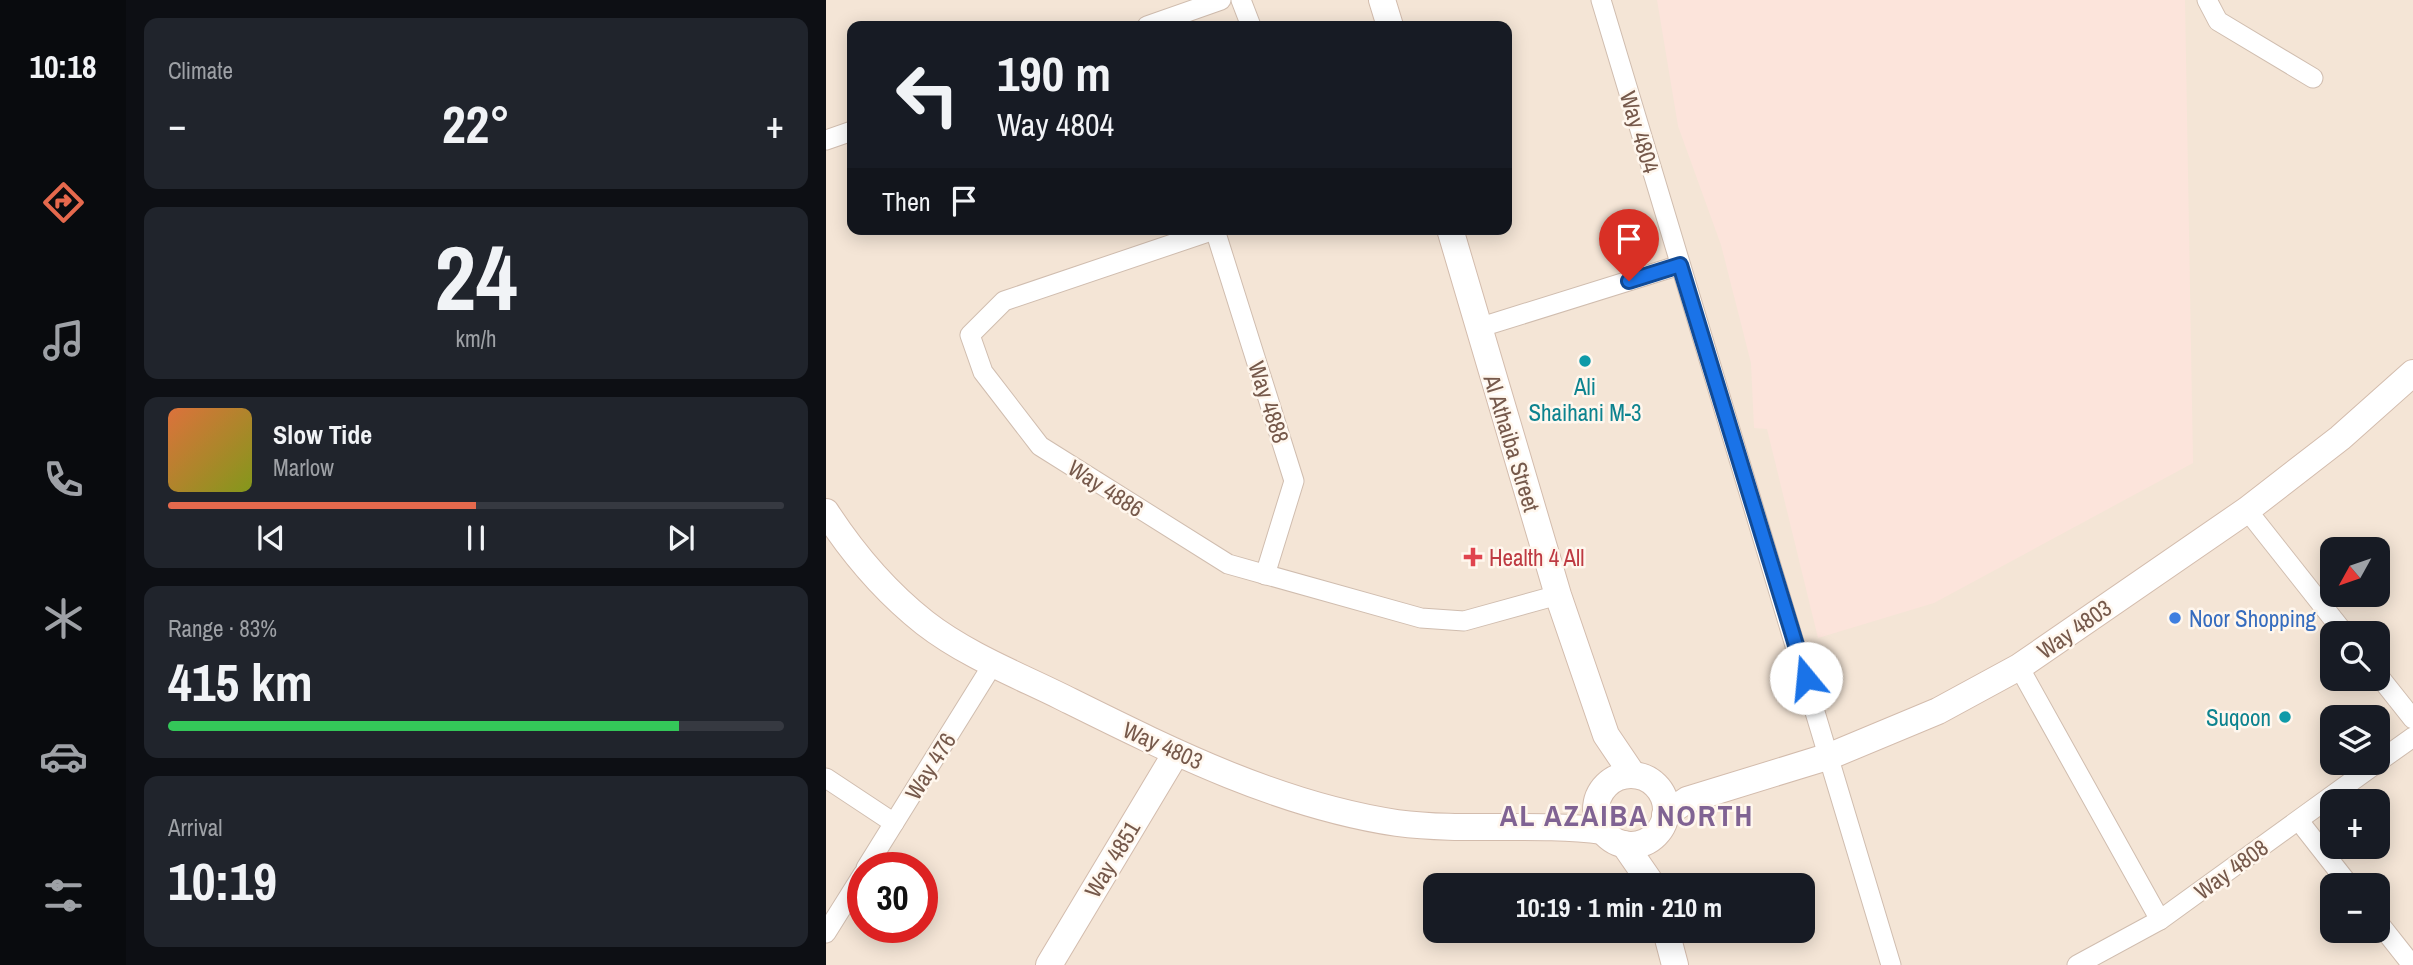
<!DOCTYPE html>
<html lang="en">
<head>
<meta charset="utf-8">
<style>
  :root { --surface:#171b24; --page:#20242c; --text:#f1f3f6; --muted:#9ea1a6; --line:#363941; --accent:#e5694d }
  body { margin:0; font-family:"Archivo Narrow",sans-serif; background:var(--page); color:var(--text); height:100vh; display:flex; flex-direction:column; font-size:26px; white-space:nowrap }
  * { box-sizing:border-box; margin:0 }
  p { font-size:23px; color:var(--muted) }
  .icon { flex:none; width:38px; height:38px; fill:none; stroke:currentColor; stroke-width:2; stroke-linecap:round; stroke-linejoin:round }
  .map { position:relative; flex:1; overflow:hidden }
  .drawer { display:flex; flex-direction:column; gap:18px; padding:18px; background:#0d0f14; width:700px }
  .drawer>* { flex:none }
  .hud { position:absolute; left:21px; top:21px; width:665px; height:214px; border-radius:14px; box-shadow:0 4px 18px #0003; background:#171b24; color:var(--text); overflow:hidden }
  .needle { width:46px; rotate:230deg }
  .tools { position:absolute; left:1494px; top:537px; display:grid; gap:14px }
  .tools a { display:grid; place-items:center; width:70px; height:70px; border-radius:14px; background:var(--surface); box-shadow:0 4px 18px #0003; font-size:35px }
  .speed { position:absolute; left:21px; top:852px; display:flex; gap:14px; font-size:35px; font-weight:700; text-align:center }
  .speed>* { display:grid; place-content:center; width:91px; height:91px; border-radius:50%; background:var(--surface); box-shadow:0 4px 18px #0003; line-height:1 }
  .speed .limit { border:10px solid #d22; background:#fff; color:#111 }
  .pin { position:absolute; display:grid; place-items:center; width:60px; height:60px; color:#fff; margin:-72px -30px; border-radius:50% 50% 50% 0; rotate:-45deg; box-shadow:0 0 7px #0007 }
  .pin .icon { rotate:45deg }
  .me { position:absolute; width:77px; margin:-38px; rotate:343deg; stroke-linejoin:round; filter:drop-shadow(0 0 5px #0008) }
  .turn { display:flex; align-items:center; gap:24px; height:147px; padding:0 35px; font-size:32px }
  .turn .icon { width:91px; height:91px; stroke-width:2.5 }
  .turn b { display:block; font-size:49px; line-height:60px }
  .then { display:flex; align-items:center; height:66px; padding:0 35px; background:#0003; gap:14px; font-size:26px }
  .big { font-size:52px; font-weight:800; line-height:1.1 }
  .drawer .tile { flex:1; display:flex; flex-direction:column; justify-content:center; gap:10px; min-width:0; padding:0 24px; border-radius:14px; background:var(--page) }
  .drawer .dial { align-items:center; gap:0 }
  .dial b { font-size:91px; line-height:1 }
  .song { display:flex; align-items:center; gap:21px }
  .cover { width:84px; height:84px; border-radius:10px; background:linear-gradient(135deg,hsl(20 70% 55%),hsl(70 70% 35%)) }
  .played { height:7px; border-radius:4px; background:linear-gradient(90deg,var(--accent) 50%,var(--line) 50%) }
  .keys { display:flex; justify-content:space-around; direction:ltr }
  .heat { display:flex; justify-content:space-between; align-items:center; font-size:38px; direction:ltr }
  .charge { height:10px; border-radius:5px; background:linear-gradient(90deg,#34c759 83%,var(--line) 0) }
  .trip { position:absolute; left:597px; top:873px; width:392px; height:70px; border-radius:14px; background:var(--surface); box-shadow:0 4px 18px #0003; font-weight:800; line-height:70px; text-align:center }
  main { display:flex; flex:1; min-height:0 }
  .menu { display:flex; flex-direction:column; width:126px; justify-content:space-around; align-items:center; background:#090b0e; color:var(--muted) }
  .menu .icon { width:49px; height:49px }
  .menu .selected { color:var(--accent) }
  .menu b { font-size:32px; color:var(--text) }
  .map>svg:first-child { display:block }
  .residential { fill:#f4e5d6; fill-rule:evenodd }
  .commercial { fill:#fce4db }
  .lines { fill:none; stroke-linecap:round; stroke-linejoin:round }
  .street-casing { stroke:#d0bdaf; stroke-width:21 }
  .secondary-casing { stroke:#d3bcad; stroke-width:28 }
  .street { stroke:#fff; stroke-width:19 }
  .secondary { stroke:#fff; stroke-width:26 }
  .route-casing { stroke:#114b97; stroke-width:18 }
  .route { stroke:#1a73e8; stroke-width:12 }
  .culture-dot { fill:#0f9aa8; stroke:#fff7ee; stroke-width:2.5 }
  .health-dot { fill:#e0444e; stroke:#fff7ee; stroke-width:2.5 }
  .shop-dot { fill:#3f7fe0; stroke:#fff7ee; stroke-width:2.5 }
  .labels { text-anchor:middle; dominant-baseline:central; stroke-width:5; stroke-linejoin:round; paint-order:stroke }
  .street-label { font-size:23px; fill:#76594b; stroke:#fff7ee }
  .culture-label { font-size:23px; fill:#0d838f; stroke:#fff7ee }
  .health-label { font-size:23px; fill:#be3a42; stroke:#fff7ee; text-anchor:start }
  .shop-label { font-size:23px; fill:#366cbe; stroke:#fff7ee; text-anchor:start }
  .district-label { font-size:30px; font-weight:bold; letter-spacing:2px; fill:#806393; stroke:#fff7ee }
</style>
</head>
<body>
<main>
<nav class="menu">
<b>10:18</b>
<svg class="icon selected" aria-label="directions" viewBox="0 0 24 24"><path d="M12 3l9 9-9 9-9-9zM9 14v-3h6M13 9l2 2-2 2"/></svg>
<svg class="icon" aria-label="music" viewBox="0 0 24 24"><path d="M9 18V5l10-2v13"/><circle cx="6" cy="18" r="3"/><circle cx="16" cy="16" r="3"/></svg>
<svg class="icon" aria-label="phone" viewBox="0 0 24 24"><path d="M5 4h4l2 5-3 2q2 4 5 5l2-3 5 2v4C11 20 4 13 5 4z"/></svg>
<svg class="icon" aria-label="climate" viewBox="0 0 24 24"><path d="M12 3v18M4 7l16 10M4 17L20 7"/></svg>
<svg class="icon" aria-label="car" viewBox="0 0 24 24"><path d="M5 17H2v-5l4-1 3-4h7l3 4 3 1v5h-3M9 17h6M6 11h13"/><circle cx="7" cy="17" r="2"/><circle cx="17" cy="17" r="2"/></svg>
<svg class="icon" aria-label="filters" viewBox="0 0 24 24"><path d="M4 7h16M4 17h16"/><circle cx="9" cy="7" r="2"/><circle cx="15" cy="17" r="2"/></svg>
</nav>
<section class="drawer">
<div class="tile"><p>Climate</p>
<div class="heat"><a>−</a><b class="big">22°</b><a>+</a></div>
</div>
<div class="tile dial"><b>24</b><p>km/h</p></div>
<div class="tile">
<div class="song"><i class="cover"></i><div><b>Slow Tide</b><p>Marlow</p></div></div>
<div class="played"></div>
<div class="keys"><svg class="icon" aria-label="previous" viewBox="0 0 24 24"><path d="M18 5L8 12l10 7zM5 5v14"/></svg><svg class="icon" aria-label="pause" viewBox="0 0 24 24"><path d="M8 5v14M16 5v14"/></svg><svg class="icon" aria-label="next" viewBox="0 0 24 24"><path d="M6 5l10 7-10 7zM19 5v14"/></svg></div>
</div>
<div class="tile"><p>Range · 83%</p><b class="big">415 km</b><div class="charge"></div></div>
<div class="tile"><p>Arrival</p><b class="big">10:19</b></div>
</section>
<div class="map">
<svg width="1587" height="965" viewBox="0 0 1587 965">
  <rect width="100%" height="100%" fill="#fcf3e7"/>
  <!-- residential -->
  <path class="residential" d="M0,0H1587V965H0ZM26,26H681V229H26ZM1507,550H1552V595H1507ZM1507,634H1552V679H1507ZM1507,718H1552V763H1507ZM1507,802H1552V847H1507ZM37,868H96V928H37ZM609,886H976V931H609ZM1507,886H1552V931H1507Z"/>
  <!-- commercial -->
  <path class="commercial" d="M831,0H1359L1367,463L1108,603L992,638L941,429L928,428L925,363L895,245L852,126Z"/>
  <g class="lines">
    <defs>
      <g id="street">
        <path d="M415,0L425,26"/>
        <path d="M775,0L1065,965"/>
        <path d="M1381,0L1392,21L1487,78"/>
        <path d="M321,26L395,0"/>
        <path d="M0,140L26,131"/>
        <path d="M391,229L178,301L144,335L157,372L214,446L402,564L595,618L638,621L732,595"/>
        <path d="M389,230L468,481L439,575"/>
        <path d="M652,328L854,265"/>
        <path d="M1421,510L1519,634"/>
        <path d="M1193,667L1334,920"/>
        <path d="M1552,675L1587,719"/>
        <path d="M1552,762L1587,737"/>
        <path d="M0,778L68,823"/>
        <path d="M1473,821L1524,886"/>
        <path d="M40,868L167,664"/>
        <path d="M1552,922L1586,965"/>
        <path d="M0,933L37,874"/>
        <path d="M1251,965L1334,920L1551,763"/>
      </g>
      <g id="secondary">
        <path d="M556,0L564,26"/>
        <path d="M624,229L732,595L780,735L807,775"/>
        <path d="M0,512C26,552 61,593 99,623C139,654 189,674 234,696C341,749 451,805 571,823C640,832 709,822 777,831"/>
        <circle cx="805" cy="810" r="35"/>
        <path d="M839,815L861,800L1004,756L1112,711L1193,667L1421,510L1514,438L1587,373"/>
        <path d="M798,844L827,886"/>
        <path d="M840,931L849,965"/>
        <path d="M223,965L350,753"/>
      </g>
    </defs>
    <!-- street casing -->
    <use href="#street" class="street-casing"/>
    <!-- secondary casing -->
    <use href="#secondary" class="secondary-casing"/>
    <!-- street -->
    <use href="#street" class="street"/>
    <!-- secondary -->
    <use href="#secondary" class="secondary"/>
  </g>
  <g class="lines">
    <defs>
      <path id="route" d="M803,281L854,265L980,678"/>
    </defs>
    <!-- route casing -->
    <use href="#route" class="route-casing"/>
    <!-- route -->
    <use href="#route" class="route"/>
  </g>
  <!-- markers -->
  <g class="culture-dot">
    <circle cx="759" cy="361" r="7"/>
    <circle cx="1459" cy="717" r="7"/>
  </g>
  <path class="health-dot" d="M643.5 546.5h7v7h7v7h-7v7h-7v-7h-7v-7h7z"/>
  <circle class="shop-dot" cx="1349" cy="618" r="7"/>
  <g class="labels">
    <!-- street labels -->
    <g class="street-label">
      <text transform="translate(814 132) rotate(73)">Way 4804</text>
      <text transform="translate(443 402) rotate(72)">Way 4888</text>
      <text transform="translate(686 443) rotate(73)">Al Athaiba Street</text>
      <text transform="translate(280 488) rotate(33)">Way 4886</text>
      <text transform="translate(1248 629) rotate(-35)">Way 4803</text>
      <text transform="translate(337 745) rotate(24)">Way 4803</text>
      <text transform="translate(104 766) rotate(-58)">Way 476</text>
      <text transform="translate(286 859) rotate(-59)">Way 4851</text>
      <text transform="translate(1405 869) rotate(-36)">Way 4808</text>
    </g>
    <!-- culture labels -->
    <g class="culture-label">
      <text x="759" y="386">Ali<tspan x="759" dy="26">Shaihani M-3</tspan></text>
      <text x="1445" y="717" text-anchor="end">Suqoon</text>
    </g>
    <!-- health labels -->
    <g class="health-label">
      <text x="663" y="557">Health 4 All</text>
    </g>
    <!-- shop labels -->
    <g class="shop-label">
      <text x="1363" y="618">Noor Shopping</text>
    </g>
    <!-- district labels -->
    <g class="district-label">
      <text x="801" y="815">AL AZAIBA NORTH</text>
    </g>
  </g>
</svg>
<div class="tools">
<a><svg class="needle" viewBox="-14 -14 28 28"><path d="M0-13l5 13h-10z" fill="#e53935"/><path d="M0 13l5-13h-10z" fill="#9ea1a6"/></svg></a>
<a><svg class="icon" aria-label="search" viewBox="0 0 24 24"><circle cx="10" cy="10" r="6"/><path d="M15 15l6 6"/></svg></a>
<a><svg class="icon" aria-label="layers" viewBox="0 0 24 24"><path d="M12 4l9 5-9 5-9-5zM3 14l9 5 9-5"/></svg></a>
<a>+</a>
<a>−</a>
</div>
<div class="speed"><div class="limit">30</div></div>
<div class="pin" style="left:803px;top:281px;background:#d93025"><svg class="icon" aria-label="arrive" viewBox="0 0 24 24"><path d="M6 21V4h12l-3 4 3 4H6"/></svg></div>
<svg class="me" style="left:980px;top:678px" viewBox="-20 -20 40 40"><circle r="19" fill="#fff"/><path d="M0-13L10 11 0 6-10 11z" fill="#1a73e8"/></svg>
<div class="trip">10:19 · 1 min · 210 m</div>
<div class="hud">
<div class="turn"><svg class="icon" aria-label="left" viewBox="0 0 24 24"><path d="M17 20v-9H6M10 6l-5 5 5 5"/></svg><div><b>190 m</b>Way 4804</div></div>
<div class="then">Then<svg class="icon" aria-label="arrive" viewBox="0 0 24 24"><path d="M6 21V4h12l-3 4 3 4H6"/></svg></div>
</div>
</div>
</main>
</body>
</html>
